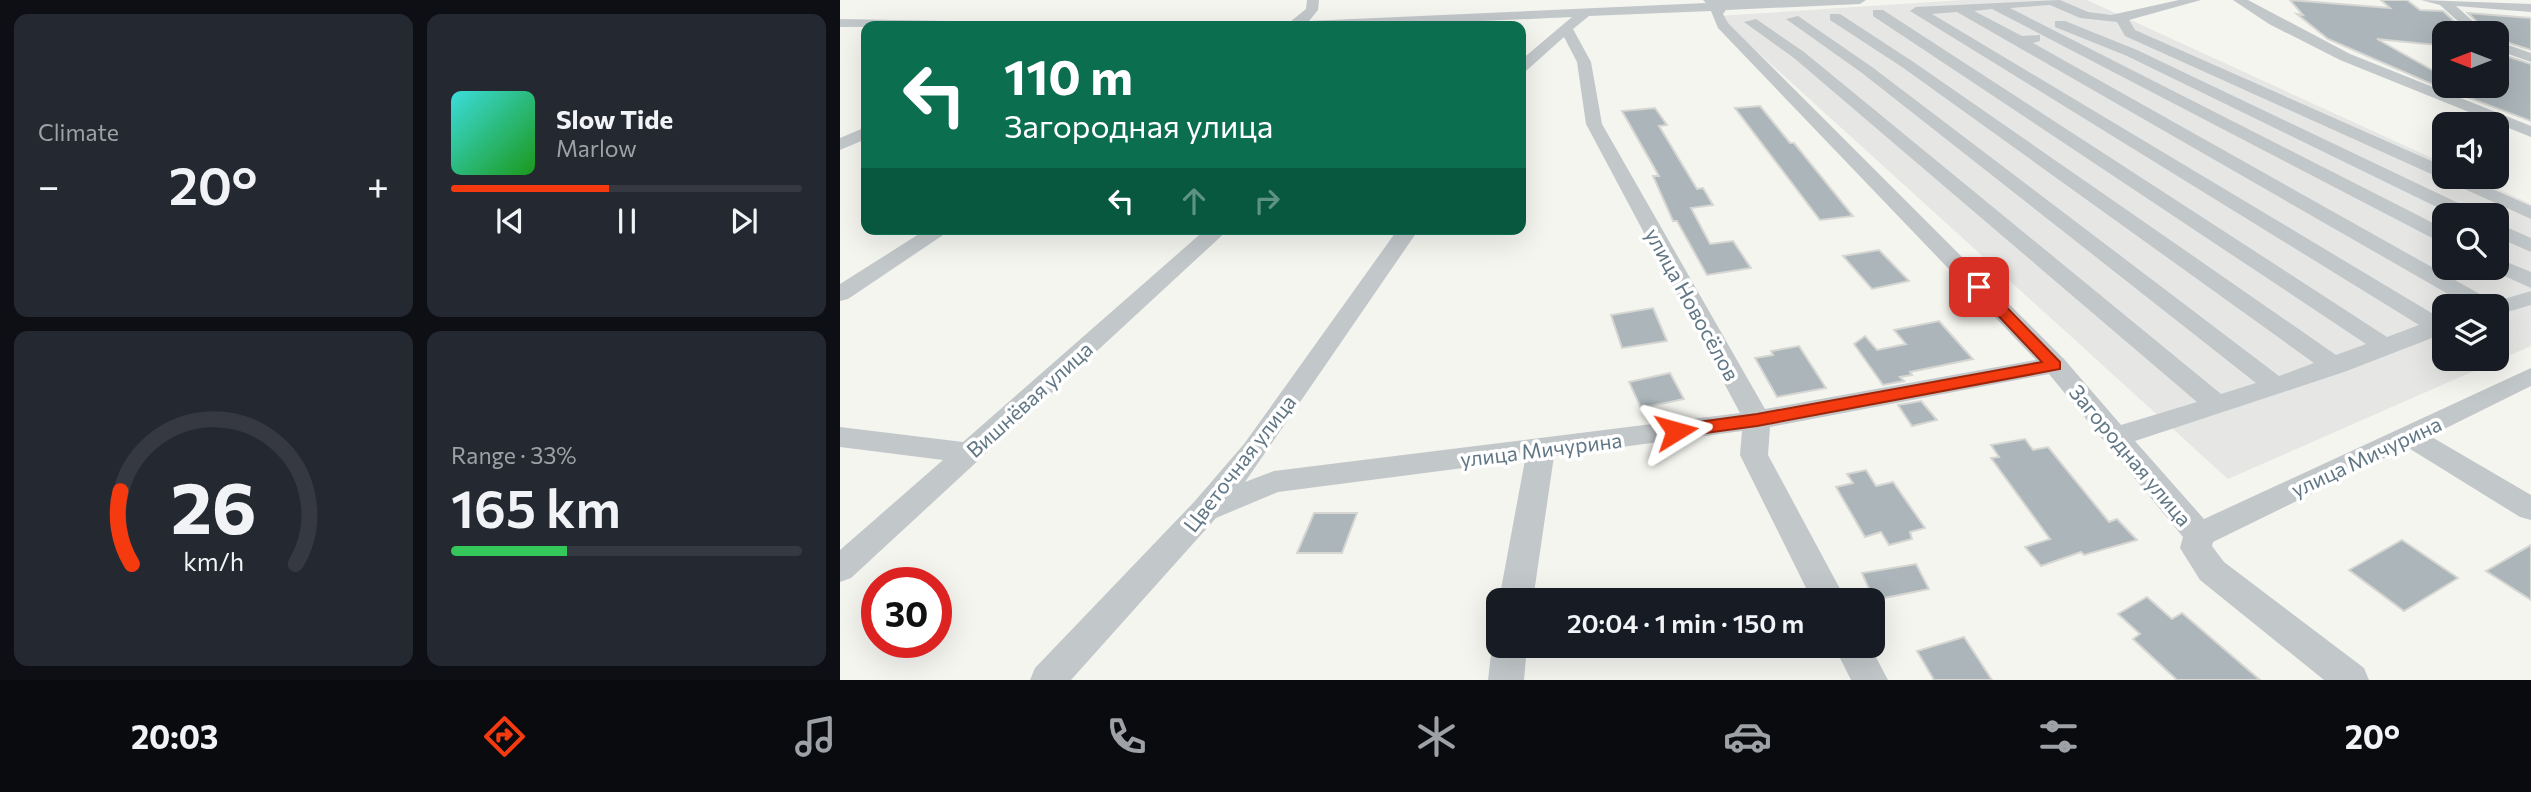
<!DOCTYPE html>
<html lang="en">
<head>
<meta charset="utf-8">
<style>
  :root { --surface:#171b24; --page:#242831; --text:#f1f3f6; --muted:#9ea1a6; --line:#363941; --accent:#f53a10 }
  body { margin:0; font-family:Commissioner,sans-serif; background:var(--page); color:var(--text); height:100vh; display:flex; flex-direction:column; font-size:26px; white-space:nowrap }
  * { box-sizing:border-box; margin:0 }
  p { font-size:23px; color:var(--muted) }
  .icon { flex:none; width:38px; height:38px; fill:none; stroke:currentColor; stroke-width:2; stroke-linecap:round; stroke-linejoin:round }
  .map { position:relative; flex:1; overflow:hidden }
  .sheet { display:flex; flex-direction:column; gap:14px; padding:14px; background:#0d0f14; width:840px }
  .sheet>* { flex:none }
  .hud { position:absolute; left:21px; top:21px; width:665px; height:214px; border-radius:14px; box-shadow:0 7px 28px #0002; background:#0b6e4f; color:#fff; overflow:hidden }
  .needle { width:46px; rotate:270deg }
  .buttons { position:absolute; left:1592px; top:21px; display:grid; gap:14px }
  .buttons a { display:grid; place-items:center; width:77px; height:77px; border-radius:14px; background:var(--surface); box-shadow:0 7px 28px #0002; font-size:35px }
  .speed { position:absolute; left:21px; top:567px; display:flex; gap:14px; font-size:35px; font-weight:700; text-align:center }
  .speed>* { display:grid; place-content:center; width:91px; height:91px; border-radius:50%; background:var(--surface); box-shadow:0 7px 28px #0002; line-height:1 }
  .speed .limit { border:10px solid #d22; background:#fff; color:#111 }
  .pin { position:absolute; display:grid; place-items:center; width:60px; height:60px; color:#fff; margin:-30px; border-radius:14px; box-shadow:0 4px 10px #0006 }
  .me { position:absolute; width:77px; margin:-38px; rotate:82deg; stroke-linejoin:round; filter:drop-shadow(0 0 5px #0008) }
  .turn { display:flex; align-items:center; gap:24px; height:147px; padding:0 28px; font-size:32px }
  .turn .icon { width:91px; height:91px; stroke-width:2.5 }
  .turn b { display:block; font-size:49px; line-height:60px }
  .lanes { display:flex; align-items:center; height:66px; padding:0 28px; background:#0003; justify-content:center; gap:35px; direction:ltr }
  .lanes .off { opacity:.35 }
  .big { font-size:52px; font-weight:600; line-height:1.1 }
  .sheet .widget { flex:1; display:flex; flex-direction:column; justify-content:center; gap:10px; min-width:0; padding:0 24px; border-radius:14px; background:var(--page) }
  .sheet .dial { align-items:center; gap:0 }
  .dial svg { height:182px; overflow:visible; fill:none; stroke:var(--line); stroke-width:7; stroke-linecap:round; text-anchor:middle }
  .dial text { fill:var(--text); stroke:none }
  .song { display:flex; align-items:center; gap:21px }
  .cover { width:84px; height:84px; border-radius:10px; background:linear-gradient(135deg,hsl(180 70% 55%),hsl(120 70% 35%)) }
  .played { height:7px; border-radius:4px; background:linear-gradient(90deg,var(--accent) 45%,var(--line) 45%) }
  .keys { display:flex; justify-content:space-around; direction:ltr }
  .heat { display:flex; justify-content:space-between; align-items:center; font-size:38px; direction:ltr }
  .charge { height:10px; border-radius:5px; background:linear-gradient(90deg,#34c759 33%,var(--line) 0) }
  .sheet .tiles { flex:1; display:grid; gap:14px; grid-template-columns:repeat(2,1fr) }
  .trip { position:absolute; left:646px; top:588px; width:399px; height:70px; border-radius:14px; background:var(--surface); box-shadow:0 7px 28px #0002; font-weight:600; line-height:70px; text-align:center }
  .tab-bar { display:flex; height:112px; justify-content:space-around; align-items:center; background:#090b0e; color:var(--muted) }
  .tab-bar .icon { width:49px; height:49px }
  .tab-bar .active { color:var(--accent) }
  .tab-bar b { font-size:32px; color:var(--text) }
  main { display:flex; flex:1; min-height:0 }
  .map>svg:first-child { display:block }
  .built { fill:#e6e6e4; fill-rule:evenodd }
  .building { fill:#acb6ba; stroke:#d6d6d3; stroke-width:2 }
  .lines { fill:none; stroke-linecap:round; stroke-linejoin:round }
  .minor { fill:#c2c7ca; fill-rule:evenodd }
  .route { fill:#f53a10; stroke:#9f260a; stroke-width:2 }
  .labels { text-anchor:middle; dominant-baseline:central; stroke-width:7; stroke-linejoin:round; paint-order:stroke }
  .street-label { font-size:21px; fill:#617785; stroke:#fff }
</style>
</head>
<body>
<main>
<section class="sheet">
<div class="tiles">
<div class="widget"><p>Climate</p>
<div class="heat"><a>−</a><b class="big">20°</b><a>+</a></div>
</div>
<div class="widget">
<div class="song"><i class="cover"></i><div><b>Slow Tide</b><p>Marlow</p></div></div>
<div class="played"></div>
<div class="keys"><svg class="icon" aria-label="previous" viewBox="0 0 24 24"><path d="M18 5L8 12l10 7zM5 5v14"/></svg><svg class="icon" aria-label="pause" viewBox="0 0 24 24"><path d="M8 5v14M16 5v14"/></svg><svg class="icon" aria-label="next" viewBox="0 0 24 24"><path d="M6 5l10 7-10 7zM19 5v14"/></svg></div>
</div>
<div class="widget dial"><svg viewBox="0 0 100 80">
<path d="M14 69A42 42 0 1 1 86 69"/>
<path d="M14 69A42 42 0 0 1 9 37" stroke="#f53a10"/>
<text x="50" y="56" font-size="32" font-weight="700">26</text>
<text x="50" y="72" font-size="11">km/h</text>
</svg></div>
<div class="widget"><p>Range · 33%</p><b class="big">165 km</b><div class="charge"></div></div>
</div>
</section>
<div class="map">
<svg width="1691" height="680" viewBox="0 0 1691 680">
  <rect width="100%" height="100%" fill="#f5f5f0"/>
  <!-- built -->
  <path class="built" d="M1123,0H1247L1605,164V177H1632L1691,204V346L1388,479L878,16ZM1605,215H1657V268H1605ZM1605,306H1657V359H1605Z"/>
  <!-- building -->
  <g class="building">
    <path d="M1450,0L1550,8L1541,0H1567L1580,10L1603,11L1626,32L1605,31V46L1537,39L1599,74L1594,85L1488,39L1457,14L1463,15Z"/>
    <path d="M1628,13L1691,18V50L1657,39V33H1648Z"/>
    <path d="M1657,53L1691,64V121L1600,87L1657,86Z"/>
    <path d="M920,106L950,143H954L1013,216L980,220L895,108Z"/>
    <path d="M815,108L827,125L819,126L857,189L863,188L873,205L851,208L870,244L893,241L911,268L867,275L837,221H833L813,176H819L782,111Z"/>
    <path d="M1039,250L1069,281L1032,289L1003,256Z"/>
    <path d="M813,308L827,341L782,348L771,315Z"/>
    <path d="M1099,321L1133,359L1070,372L1072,375L1060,377L1064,381L1043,385L1014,344L1025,336L1037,350L1066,344L1054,330Z"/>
    <path d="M959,346L986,388L937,397L915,358L933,355L931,351Z"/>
    <path d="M830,373L844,399L801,408L789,382Z"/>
    <path d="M1081,401L1097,420L1072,426L1058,405Z"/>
    <path d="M1185,439L1193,450L1208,447L1269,522L1277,519L1297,540L1244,555L1241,552L1201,566L1185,547L1210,539L1151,458L1159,457L1151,445Z"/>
    <path d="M1026,470L1036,486L1053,482L1085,528L1070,532L1072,539L1049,545L1041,532L1025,537L996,487L1013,483L1007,474Z"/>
    <path d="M474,513H517L502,553H457Z"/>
    <path d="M1562,540L1618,578L1564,611L1509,570Z"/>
    <path d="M1691,545V600L1646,571Z"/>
    <path d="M1076,564L1089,589L1034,600L1022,573Z"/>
    <path d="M1307,597L1332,619L1342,613L1420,680H1337L1293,639L1300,634L1278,614Z"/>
    <path d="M1124,637L1152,680H1094L1077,651Z"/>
  </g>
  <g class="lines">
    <!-- minor -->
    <g class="minor">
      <path d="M467,0H479L478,10L469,21L866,3L863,0H1026L1020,4L886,10L883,14L888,23L1224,359L1281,425L1357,402L954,58L904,22L916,19L964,52L1381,394L1416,383L1022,73L946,19L958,16L1032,67L1439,376L1474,363L1062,67L990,20V14H1000L1072,61L1496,355L1526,344L1033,16V10H1043L1547,337L1579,325L1070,11L1076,7L1220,0L1248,12L1271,15L1339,0H1361L1289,20L1295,30L1605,167V177H1625L1691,206V219L1285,36L1277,22L1240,18L1210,5L1170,8L1605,229V243L1598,241L1152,9L1134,11L1182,36L1200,35V41L1193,43L1654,302L1691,291V305L1657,315V306H1629L1117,12L1092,14L1600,318L1605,317V333L1504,372L1295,441L1364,519L1691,368V386L1590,436L1691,495V520L1680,517L1567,447L1373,542L1372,546L1384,562L1524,668L1529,680H1484L1360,580L1340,548L1343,537L1209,374L930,427L928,455L1006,600H972L900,455L902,431L714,456L693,600H659L685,460L438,492L376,518L231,680H190L195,668L354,502L404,444L558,229H579L405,482L434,471L900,413L746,124L737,62L724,37L686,71L681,72V60L732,17L534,26H445L466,9ZM871,11L878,28L1196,360L925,409L762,124L751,62L733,29L749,16Z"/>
      <path d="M1393,0H1408L1510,54L1691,126V137L1500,60L1429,24Z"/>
      <path d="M1581,0L1691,4V12L1616,6L1646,33H1631L1600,5Z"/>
      <path d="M0,19L166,22L173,26L0,27Z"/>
      <path d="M1215,21H1225L1297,50L1635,211L1638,215H1613L1287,56L1215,27Z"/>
      <path d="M1657,41L1691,53V62L1657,50Z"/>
      <path d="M26,127V139L0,150V138Z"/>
      <path d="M1657,223L1691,238V252L1657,237Z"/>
      <path d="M87,229H112L8,299L0,301V284Z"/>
      <path d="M366,229H389L11,578L0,582V550L103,460L0,447V427L123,442Z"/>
      <path d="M1657,258L1691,272V288L1649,269L1657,268Z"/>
      <path d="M658,635V646H687L684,680H648L652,646Z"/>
      <path d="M994,646H1030L1048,680H1011Z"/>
    </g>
  </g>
  <!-- route -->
  <path class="route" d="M1139,283L1144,284L1220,362V369L917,426L836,437L827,431L836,425L917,414L1202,362L1134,290V284Z"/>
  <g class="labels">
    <!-- street labels -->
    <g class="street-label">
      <text transform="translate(853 304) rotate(61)">улица Новосёлов</text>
      <text transform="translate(189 399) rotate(-42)">Вишнёвая улица</text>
      <text transform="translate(701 449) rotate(-7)">улица Мичурина</text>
      <text transform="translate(1291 455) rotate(50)">Загородная улица</text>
      <text transform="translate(1526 456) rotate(-25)">улица Мичурина</text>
      <text transform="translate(399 463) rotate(-52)">Цветочная улица</text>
    </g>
  </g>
</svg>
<div class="buttons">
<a><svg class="needle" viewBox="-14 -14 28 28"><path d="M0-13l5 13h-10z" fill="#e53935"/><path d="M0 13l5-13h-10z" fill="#9ea1a6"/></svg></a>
<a><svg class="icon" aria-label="sound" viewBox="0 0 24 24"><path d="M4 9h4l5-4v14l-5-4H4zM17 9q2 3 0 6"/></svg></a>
<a><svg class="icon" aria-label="search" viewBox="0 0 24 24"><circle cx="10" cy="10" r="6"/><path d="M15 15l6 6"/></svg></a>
<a><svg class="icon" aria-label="layers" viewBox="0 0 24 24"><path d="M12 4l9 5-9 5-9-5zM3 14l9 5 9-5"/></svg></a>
</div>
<div class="speed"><div class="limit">30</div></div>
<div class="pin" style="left:1139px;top:287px;background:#d93025"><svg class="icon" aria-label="arrive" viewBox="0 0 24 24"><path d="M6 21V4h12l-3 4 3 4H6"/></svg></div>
<svg class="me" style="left:836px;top:431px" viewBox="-20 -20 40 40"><path d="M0-17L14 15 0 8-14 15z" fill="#f53a10" stroke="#fff" stroke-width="4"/></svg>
<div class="trip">20:04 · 1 min · 150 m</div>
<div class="hud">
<div class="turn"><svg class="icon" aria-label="left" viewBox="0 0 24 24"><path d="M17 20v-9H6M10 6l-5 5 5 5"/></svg><div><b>110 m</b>Загородная улица</div></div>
<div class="lanes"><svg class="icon" aria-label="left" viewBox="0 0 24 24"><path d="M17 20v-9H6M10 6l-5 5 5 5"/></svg><svg class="icon off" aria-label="ahead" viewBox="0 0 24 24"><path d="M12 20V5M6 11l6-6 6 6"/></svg><svg class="icon off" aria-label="right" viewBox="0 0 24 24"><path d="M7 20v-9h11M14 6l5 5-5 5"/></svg></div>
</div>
</div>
</main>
<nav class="tab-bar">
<b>20:03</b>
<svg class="icon active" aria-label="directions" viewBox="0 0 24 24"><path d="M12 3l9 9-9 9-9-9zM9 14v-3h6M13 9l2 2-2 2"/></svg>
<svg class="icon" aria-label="music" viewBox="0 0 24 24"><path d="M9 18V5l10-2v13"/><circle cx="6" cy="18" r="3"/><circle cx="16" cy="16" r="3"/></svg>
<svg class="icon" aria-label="phone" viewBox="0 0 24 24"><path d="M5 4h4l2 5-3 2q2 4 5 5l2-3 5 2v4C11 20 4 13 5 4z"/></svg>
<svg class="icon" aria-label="climate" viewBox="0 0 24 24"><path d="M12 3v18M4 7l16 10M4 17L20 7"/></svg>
<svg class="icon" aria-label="car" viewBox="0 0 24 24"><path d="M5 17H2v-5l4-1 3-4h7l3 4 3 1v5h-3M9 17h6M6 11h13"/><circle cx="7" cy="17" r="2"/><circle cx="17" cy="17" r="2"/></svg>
<svg class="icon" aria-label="filters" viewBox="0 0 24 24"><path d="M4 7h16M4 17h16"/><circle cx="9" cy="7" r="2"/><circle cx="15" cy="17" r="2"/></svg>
<b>20°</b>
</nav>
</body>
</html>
